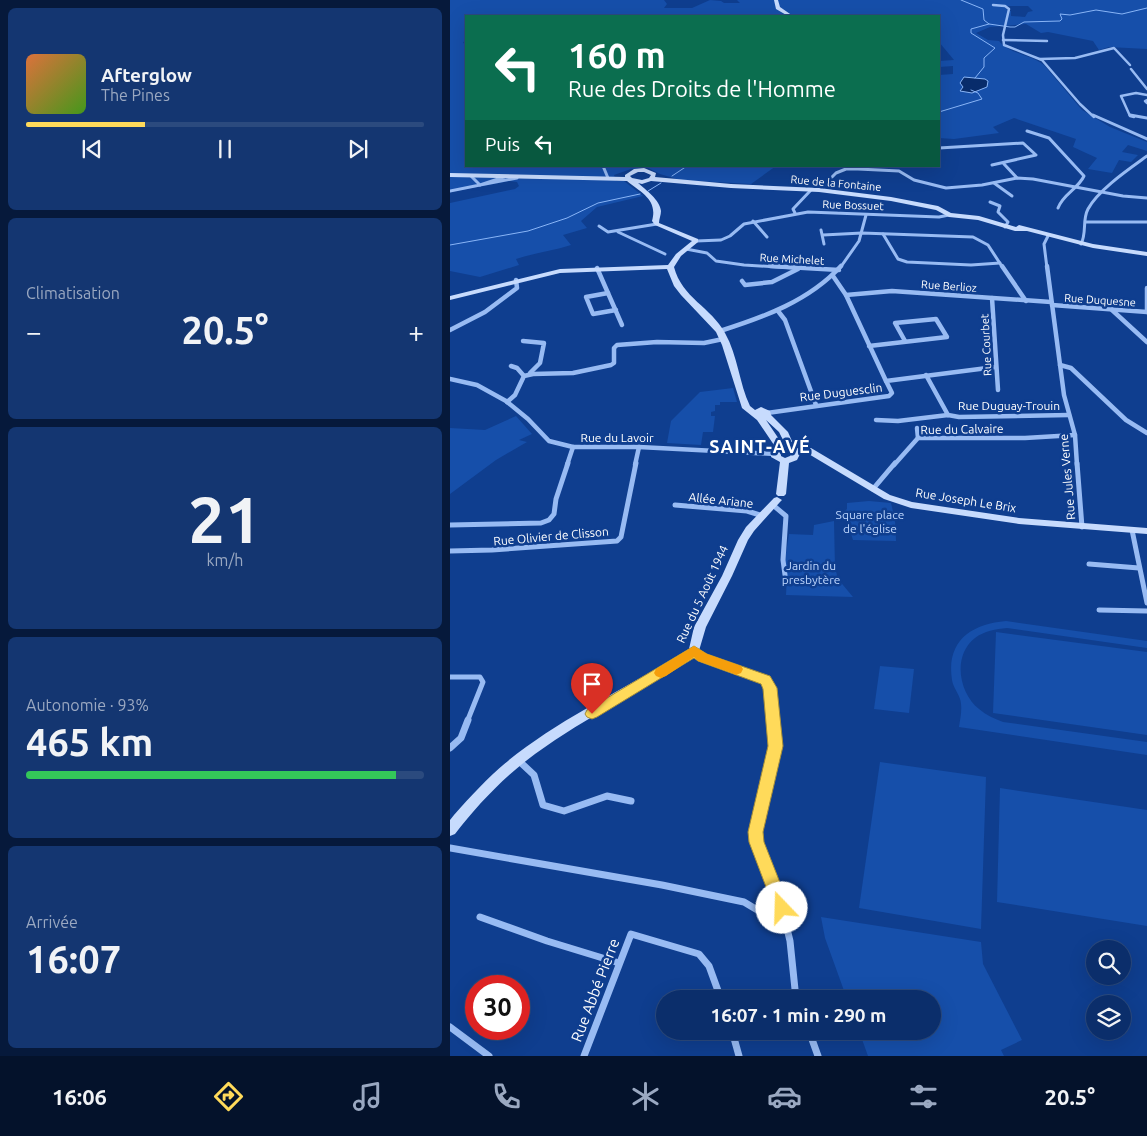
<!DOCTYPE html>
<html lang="fr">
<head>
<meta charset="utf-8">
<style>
  :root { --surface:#0b2e6b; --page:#143671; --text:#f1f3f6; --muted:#9aa8c1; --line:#2b4a7e; --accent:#ffda5a }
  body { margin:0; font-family:Ubuntu,sans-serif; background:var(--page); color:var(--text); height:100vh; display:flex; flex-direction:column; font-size:19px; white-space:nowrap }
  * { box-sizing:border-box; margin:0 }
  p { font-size:16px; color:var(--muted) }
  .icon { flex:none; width:28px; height:28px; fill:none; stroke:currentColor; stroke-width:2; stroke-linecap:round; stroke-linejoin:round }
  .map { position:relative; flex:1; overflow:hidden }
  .side { display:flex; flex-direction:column; gap:8px; padding:8px; background:#06193b; width:450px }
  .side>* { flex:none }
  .guide { position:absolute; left:15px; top:15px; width:475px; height:152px; border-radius:0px; box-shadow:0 5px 20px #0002,0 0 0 1px var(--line); background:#0b6e4f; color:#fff; overflow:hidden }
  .tools { position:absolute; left:636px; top:940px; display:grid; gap:10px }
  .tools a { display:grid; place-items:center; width:45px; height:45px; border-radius:50%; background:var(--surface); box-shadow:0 5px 20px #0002,0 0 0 1px var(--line); font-size:25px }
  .speed { position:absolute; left:15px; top:975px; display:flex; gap:10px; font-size:25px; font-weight:700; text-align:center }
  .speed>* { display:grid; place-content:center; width:65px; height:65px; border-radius:50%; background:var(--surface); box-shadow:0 5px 20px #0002,0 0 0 1px var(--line); line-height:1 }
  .speed .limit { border:8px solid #d22; background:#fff; color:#111 }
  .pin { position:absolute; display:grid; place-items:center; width:42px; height:42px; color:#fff; margin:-51px -21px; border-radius:50% 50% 50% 0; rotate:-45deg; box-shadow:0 0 5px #0007 }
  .pin .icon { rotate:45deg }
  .me { position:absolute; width:55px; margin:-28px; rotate:339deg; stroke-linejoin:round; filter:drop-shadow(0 0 4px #0008) }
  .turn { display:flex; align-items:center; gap:18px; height:105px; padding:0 20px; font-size:22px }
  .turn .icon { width:65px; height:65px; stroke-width:2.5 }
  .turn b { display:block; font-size:35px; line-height:42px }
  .then { display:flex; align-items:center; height:48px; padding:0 20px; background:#0003; gap:10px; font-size:19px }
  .big { font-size:38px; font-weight:700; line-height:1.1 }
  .side .widget { flex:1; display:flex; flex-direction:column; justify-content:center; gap:8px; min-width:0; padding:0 18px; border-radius:8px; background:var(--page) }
  .side .dial { align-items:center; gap:0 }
  .dial b { font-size:65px; line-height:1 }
  .song { display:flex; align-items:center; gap:15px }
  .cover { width:60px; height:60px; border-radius:8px; background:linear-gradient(135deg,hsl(20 70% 55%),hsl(100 70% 35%)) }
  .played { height:5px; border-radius:2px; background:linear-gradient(90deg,var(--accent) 30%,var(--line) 30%) }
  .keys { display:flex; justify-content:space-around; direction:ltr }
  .heat { display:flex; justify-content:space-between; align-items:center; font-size:28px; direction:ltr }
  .charge { height:8px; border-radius:4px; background:linear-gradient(90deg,#34c759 93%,var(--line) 0) }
  .trip { position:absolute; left:206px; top:990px; width:285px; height:50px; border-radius:25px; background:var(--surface); box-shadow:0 5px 20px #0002,0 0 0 1px var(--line); font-weight:700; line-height:50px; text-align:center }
  .menu { display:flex; height:80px; justify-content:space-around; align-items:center; background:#04122b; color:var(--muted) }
  .menu .icon { width:35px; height:35px }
  .menu .selected { color:var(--accent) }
  .menu b { font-size:22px; color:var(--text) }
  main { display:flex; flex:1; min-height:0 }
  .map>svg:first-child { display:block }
  .green { fill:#164faa; fill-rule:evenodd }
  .water { fill:#082c6b; stroke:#89b5f7 }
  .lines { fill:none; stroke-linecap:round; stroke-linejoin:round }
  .stream { stroke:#89b5f7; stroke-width:1 }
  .street-far4 { stroke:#98bbf3; stroke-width:2.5 }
  .street-far3 { stroke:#98bbf3; stroke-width:3 }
  .street-far2 { stroke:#98bbf3; stroke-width:4.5 }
  .street-far1 { stroke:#98bbf3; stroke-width:5 }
  .street { stroke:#98bbf3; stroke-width:7 }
  .secondary { fill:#c7dbfd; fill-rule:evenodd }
  .route { fill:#ffda5a; stroke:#a68e3a }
  .slow { fill:#f59e0b }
  .labels { text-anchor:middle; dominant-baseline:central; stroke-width:5; stroke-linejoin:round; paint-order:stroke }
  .far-street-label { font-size:11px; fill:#fff; stroke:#0f3e8f }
  .street-label { font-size:12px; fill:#fff; stroke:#0f3e8f }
  .park-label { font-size:12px; fill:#bfd7fe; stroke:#0f3e8f }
  .near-street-label { font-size:15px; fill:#fff; stroke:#0f3e8f }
  .district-label { font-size:18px; font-weight:bold; letter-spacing:1px; fill:#fff; stroke:#0f3e8f }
</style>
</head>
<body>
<main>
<section class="side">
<div class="widget">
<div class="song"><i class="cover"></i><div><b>Afterglow</b><p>The Pines</p></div></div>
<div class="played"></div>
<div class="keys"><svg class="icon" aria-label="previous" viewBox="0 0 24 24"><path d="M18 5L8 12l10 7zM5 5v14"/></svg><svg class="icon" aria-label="pause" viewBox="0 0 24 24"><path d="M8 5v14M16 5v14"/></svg><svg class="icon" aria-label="next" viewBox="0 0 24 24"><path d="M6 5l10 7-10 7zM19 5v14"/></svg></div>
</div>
<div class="widget"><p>Climatisation</p>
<div class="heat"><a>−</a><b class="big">20.5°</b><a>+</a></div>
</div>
<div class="widget dial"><b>21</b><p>km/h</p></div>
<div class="widget"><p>Autonomie · 93%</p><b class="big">465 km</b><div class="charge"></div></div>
<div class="widget"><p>Arrivée</p><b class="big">16:07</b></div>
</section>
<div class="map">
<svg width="697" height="1056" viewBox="0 0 697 1056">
  <rect width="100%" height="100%" fill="#0f3e8f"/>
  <!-- green -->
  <g class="green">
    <path d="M0,0H214L217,4L214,8H242L260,0L271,1L274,3H290L287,0H697V49L659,47L649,50L643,41L598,32L591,33L576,24L540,27L526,33L538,40L549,41C561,55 580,54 594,65L632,110L660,127L697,142V151L678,145L672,152L688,155L681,162L669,160L662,173L638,169L647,158L623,147L626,139L564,118L543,127L549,133L504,139L489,138V75L503,74V66L489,67V61L504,60L489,42V16H16V38L13,43L16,44V166H326L301,184L230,180L210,174L198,168L181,169L164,175L166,181H174L193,196L147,207L131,221L137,228L113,235L121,245C103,251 84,253 66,259L69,265L30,277L0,271V203L65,189L69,186L67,182L60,181L0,192ZM554,6H578L583,11L578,12L575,17L561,16V11H558Z"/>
    <path d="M283,388L287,402H270V405H265V411L261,412V416H265L263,432H253L251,445L217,443L221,421L250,392Z"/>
    <path d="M66,416L82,434L69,440L77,442L46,460L0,494V428L35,430Z"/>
    <path d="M419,501L441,503L445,520L446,541L403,540L394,512L397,509V503Z"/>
    <path d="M384,521L385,568L388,579L403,597L336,595L337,576L335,560L339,534L363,535L364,525Z"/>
    <path d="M556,621L697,641V648L557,628C546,629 534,631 525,638C502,656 509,693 529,709C536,715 545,719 553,722L697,742V755L509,727C510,720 512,712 511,704C511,696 503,688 502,680C496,641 521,624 556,621Z"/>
    <path d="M546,632L697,652V735L543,713Z"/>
    <path d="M430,666L464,669L459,713L424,709Z"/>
    <path d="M430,762L536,777L531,929L409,908Z"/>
    <path d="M550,788L697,810V926L547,902Z"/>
    <path d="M371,917L531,942L533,964L572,1040L551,1050L554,1056H418L409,1031H482V999H397L375,938Z"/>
  </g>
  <!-- water -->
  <path class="water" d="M514,77L535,79L538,81L537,87L522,93L510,91L513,87L510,83Z"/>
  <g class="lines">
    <!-- stream -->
    <g class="stream">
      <path d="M511,0L533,9L534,20L539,24L560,27H565L574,22L610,21L612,19L610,14L620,15L646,10L672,14L697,8"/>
      <path d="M525,78L534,67V58L545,48L521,33V29L539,24"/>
      <path d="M489,112L532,99L528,93L521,90"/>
      <path d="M222,176L237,166"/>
      <path d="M198,191L211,183"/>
      <path d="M0,245L78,231L117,218L148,203L190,194"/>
    </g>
    <!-- street-far4 -->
    <g class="street-far4">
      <path d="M543,5L555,6L559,9L553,35L554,45L592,60L630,104L644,117"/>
      <path d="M553,40L597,41"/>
      <path d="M590,59L625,58L664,48L680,65"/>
      <path d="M681,69L697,89"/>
      <path d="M697,100L695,101L697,103"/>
      <path d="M684,117L680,116L671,96L686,93L697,95"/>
    </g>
    <!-- street-far3 -->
    <g class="street-far3">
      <path d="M643,115L697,139"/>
      <path d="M680,115L697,118"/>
      <path d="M577,131L599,138L634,176C628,189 613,194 608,208"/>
      <path d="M489,148L573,143L586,155L542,165"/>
      <path d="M554,164L567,178"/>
      <path d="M153,166L158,178"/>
      <path d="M54,177L30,185L67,178"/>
      <path d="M544,183L562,196"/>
      <path d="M369,190L386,173L396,169H408L449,171L464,180L496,188L532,185L567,178L583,179L673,196L697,198"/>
      <path d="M0,191L30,185L21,176"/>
      <path d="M540,202L550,206L548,212L558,222L555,227"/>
      <path d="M345,213L343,209L361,190"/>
      <path d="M303,221L317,237"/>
      <path d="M636,222H697"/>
      <path d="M149,226L158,232L207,224"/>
      <path d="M371,230L374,244"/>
      <path d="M168,232L215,254"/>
      <path d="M433,234L448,259L457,262L521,265L550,263"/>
      <path d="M373,235L412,233L523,237L538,245L553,268"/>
      <path d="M246,241L271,240L280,236L294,224L358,212L489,217L499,215"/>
      <path d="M631,244C637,233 632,220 638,209C648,190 679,169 697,156"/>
      <path d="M236,249L257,253L266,261L294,265L344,268"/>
      <path d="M390,268L409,241L416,215"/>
      <path d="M597,268L594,244L598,236"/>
    </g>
    <!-- street-far2 -->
    <g class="street-far2">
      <path d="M320,266L389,270"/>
      <path d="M552,266L576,301"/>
      <path d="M597,266L614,395L625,435L627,465"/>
      <path d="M147,268L172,325"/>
      <path d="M383,276L396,295L436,381"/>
      <path d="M292,281L295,285L322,282L348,269"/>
      <path d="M697,288V312"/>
      <path d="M158,293L136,297L143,314L166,310"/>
      <path d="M396,295L442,291L601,302"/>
      <path d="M542,298L548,390"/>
      <path d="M602,305L697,312"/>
      <path d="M662,310L697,342"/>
      <path d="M328,311L335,320L366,405"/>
      <path d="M0,330L35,312L67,288L66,280"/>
      <path d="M270,331C314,317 359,301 391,266"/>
      <path d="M73,341L94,343L90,363L80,373"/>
      <path d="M419,346L497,337L486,319L445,323L455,341"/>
      <path d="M610,365L621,368L676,420L697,433"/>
      <path d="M61,366L67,368L74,376"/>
      <path d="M476,375L498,415"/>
      <path d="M0,379L27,385L56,401L78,419L99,441L123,447H189L325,454"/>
      <path d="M57,402L65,395L74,376L83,374L123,373L161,365L164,363V348L167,345L207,342L254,343L273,339"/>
      <path d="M317,413L439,396L442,393L436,381L545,367"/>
      <path d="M426,420L448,421L498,415L509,417L619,415"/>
      <path d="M467,428L468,438"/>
      <path d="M117,465L123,447"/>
      <path d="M185,465L189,447"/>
      <path d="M444,465L468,438H575L625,435"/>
    </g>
    <!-- street-far1 -->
    <g class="street-far1">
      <path d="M627,463L632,527"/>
      <path d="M423,489L445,463"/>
      <path d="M225,505L297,511L313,516"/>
      <path d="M324,506L336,516L333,560L335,575"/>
      <path d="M0,525L91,523L99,520L104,514L106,499L118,463"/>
      <path d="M682,530L697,603"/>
      <path d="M0,551L42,550L167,541L171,537L186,463"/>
      <path d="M639,564L689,568"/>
      <path d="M649,610L697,611"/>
      <path d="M244,651L253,658L315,680L320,688L323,722"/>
      <path d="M0,677H30L33,682L17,722"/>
    </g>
    <!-- street -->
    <g class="street">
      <path d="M323,720L325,746L306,832V842L332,908L340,941L346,999"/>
      <path d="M0,748L11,738L18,720"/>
      <path d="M69,761L84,775L93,805L114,811L157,796L181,801"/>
      <path d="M0,848L212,885L294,902L309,911L332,908"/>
      <path d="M30,917L97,941L169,963"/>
      <path d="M327,999L344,992"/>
      <path d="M0,1027L39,1056"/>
      <path d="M282,1031L289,1056"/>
      <path d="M359,1031L368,1056"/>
      <path d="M134,1056L181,934L249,954L259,966L271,999"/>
    </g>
    <!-- secondary -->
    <g class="secondary">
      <path d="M324,0H328L330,7L343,16H338L326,9Z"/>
      <path d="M194,168L206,173L205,177L281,184L369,188L441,197L488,206L501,213L529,216L566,227L569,225L643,244L697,252V256L643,248L577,231H565L528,220L499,217L486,210L441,201L369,192L281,188L201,181L192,184L188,183C196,190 210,200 211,211C211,215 209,219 209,223L248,239V242L231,256L224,267C232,298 261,307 275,333C288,356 289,383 300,406L305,410L311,407L320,411L321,415L338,432L345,448H361L440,495L462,502L569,518L697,528V534L569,524L461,508L434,499L357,453L350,454L347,460L339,463L336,494L334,496H328L326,494L330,462L321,457L322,451L326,448L307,420L292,408L272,345L266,332L231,295L224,286L217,269L110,273L0,300V296L110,269L218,265L226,254L242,241L205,225L202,221C208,200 192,193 177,181L0,177V173L175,177V175L184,169ZM188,172H194L201,175L199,178L192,180L182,178L180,176ZM316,420L329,432L335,444L333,445ZM336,451L341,453L340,456L335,458L331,456V453Z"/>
      <path d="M327,497L332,500L330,502L304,531L298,540L282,576L256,627L248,654C195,689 137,716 85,754C55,776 28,804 5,834L0,836V820L4,815C26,790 49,766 76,747C127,710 186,683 239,649L244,627L272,576L288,540L296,527L324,498Z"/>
    </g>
  </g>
  <!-- route -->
  <path class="route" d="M244,646L257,654L320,676L327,688L333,746L313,832L314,842L340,908L338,914L332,916L326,914L324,908L299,842L298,832L318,746L313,689L311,684L248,661L244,658L147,717L142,719L137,717L135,714L137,710Z"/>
  <!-- slow -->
  <path class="slow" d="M244,646L257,654L291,666L293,669L291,673L286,675L282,673L248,661L244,657L216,676L211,678L206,676L204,673L206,669Z"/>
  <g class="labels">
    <!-- far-street labels -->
    <g class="far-street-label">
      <text transform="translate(386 183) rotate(5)">Rue de la Fontaine</text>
      <text transform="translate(403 205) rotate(2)">Rue Bossuet</text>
      <text transform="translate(342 259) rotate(3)">Rue Michelet</text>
      <text transform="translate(499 286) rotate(4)">Rue Berlioz</text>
      <text transform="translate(650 300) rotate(4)">Rue Duquesne</text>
      <text transform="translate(536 345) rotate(-93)">Rue Courbet</text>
    </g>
    <!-- street labels -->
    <g class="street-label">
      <text transform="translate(391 392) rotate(-7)">Rue Duguesclin</text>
      <text x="559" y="405">Rue Duguay-Trouin</text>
      <text transform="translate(512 429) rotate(-1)">Rue du Calvaire</text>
      <text x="167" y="437">Rue du Lavoir</text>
      <text transform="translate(617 477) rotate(-95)">Rue Jules Verne</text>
      <text transform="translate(271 500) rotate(6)">Allée Ariane</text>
      <text transform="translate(516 500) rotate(9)">Rue Joseph Le Brix</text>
      <text transform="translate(101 536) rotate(-5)">Rue Olivier de Clisson</text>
      <text transform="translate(252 594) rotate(-65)">Rue du 5 Août 1944</text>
    </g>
    <!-- park labels -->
    <g class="park-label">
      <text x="420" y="514">Square place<tspan x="420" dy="14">de l'église</tspan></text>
      <text x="361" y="565">Jardin du<tspan x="361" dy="14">presbytère</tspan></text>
    </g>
    <!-- near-street labels -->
    <g class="near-street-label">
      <text transform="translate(145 990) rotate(-69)">Rue Abbé Pierre</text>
    </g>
    <!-- district labels -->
    <g class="district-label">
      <text x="310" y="446">SAINT-AVÉ</text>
    </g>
  </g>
</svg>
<div class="tools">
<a><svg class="icon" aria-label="search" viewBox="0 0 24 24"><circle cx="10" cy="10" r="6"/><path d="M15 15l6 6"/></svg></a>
<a><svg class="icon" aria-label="layers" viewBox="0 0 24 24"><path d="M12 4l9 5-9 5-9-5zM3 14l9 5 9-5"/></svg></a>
</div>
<div class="speed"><div class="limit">30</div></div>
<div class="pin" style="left:142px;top:714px;background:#d93025"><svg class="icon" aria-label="arrive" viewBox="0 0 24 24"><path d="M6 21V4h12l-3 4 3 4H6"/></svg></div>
<svg class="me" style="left:332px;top:908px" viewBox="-20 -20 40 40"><circle r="19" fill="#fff"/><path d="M0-13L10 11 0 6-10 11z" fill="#ffda5a"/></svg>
<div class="trip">16:07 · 1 min · 290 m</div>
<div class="guide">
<div class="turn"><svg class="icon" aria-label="left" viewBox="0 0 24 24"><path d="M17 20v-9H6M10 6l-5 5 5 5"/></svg><div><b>160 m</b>Rue des Droits de l'Homme</div></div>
<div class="then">Puis<svg class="icon" aria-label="left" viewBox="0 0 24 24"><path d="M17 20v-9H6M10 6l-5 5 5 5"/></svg></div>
</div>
</div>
</main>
<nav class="menu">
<b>16:06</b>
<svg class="icon selected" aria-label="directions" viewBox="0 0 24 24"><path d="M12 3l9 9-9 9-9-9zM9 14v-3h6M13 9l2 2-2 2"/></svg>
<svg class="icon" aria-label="music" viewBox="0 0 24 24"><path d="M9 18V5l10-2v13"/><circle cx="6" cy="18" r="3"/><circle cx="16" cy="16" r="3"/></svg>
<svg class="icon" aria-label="phone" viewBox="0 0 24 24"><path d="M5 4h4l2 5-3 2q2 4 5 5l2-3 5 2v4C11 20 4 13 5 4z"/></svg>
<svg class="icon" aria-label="climate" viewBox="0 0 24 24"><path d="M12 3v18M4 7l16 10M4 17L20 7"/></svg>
<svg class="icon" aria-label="car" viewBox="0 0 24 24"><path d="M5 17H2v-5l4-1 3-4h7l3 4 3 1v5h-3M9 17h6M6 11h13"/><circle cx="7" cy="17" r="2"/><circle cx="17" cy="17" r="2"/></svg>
<svg class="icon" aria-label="filters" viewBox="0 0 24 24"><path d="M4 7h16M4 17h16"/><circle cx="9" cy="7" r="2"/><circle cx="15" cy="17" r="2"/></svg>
<b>20.5°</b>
</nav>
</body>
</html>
